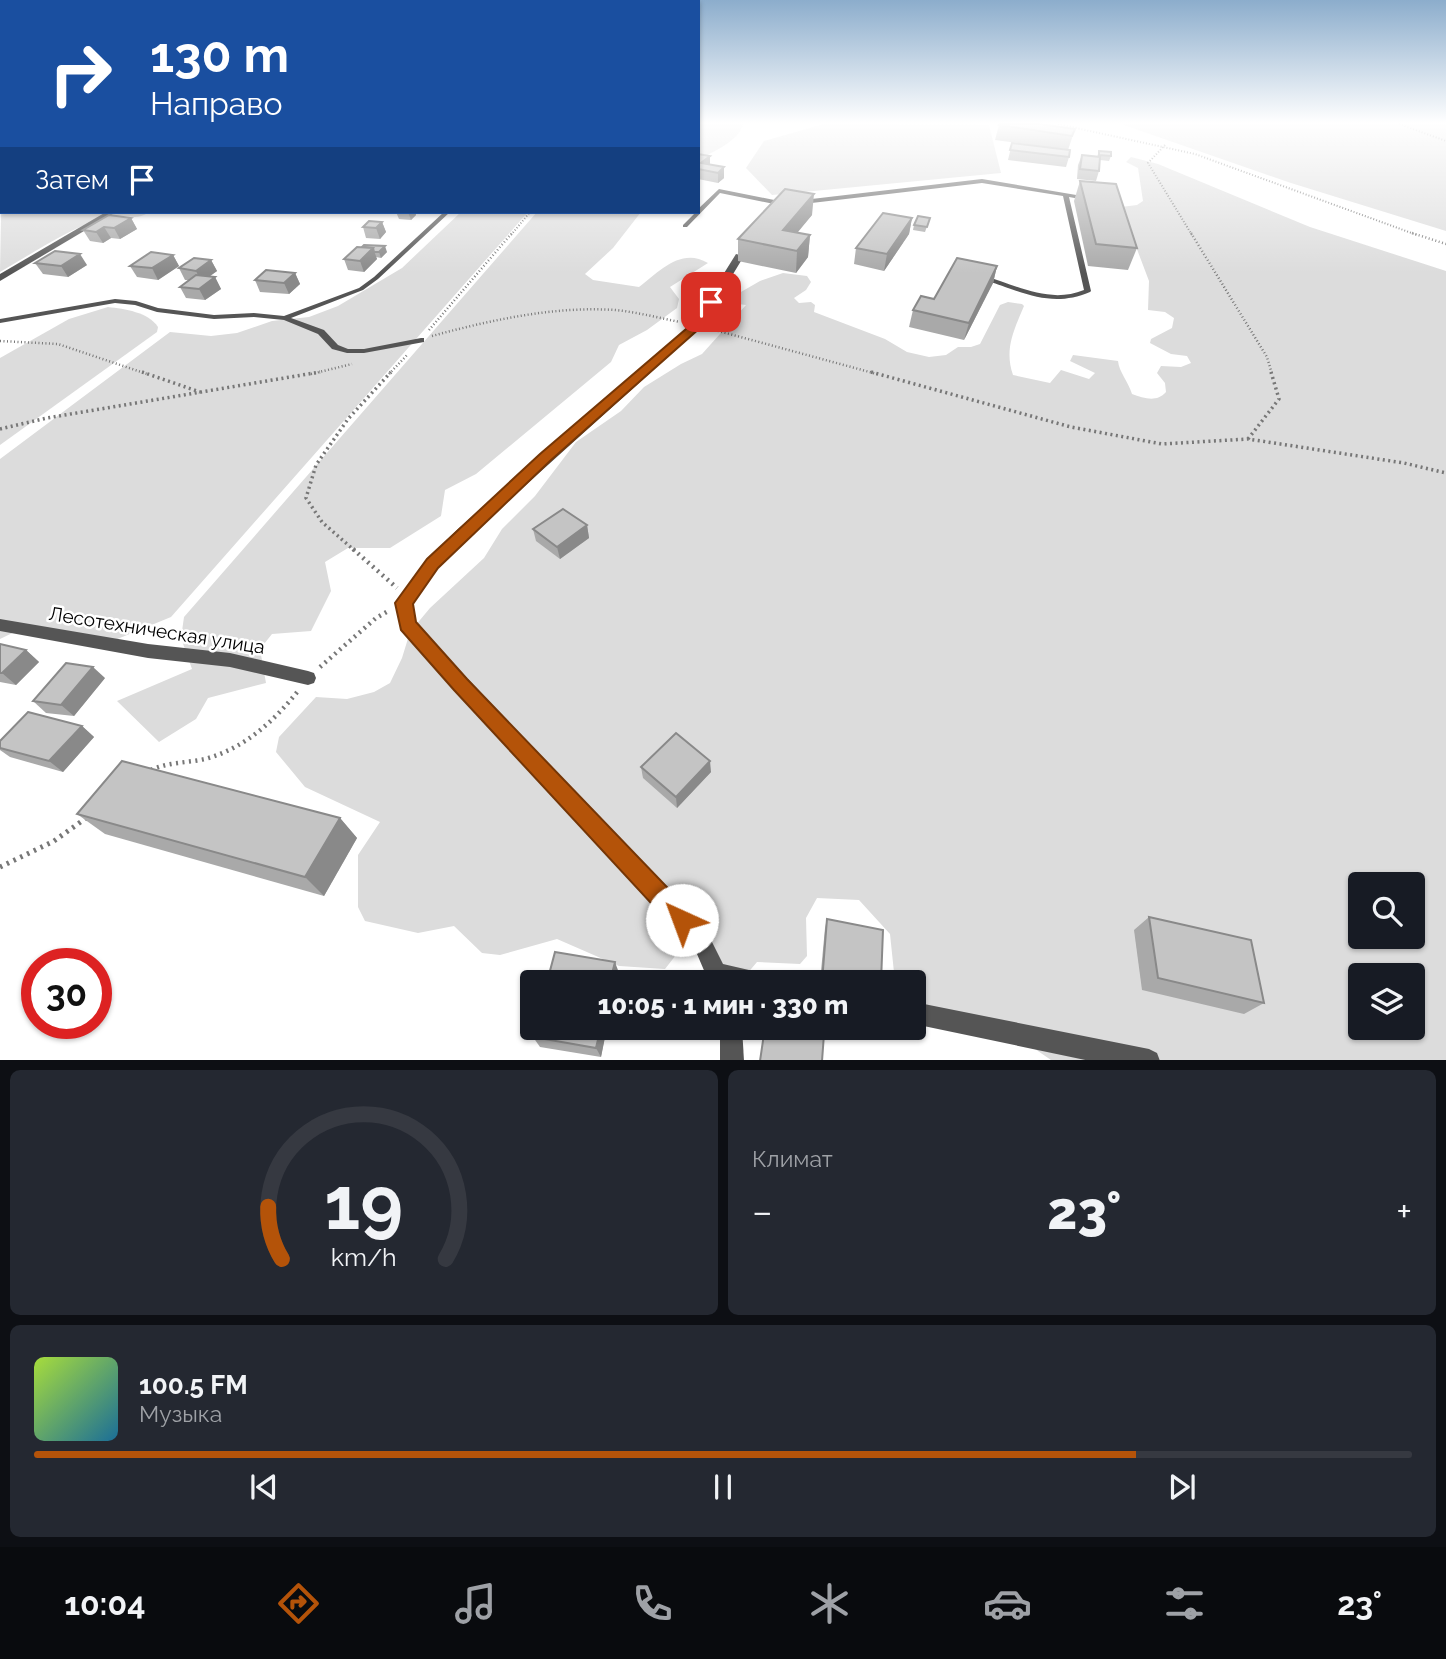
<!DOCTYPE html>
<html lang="ru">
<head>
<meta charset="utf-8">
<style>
  :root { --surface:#171b24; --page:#242831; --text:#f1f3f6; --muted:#9ea1a6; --line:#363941; --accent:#b45309 }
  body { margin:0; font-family:Raleway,sans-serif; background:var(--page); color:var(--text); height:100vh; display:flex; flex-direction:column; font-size:26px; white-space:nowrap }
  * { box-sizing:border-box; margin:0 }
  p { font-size:23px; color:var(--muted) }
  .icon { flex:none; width:38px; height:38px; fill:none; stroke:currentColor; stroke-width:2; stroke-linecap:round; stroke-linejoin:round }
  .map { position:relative; height:1060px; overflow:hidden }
  .drawer { display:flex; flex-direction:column; gap:10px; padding:10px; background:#0d0f14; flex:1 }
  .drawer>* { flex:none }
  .guide { position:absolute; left:0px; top:0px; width:700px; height:214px; box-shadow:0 2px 5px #0004; background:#1a4fa0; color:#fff; overflow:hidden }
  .fabs { position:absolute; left:1348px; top:872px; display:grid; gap:14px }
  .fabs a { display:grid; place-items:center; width:77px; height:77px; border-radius:7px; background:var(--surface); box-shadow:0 2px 5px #0004; font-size:35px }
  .speed { position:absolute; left:21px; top:948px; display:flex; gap:14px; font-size:35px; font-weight:700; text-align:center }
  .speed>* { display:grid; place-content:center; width:91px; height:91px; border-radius:50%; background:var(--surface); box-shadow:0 2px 5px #0004; line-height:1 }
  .speed .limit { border:10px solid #d22; background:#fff; color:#111 }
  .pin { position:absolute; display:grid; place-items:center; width:60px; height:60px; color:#fff; margin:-30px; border-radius:14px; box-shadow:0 4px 10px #0006 }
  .me { position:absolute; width:77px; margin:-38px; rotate:317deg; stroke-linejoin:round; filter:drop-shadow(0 0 5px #0008) }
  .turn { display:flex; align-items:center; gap:24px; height:147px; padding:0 35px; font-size:32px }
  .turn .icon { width:91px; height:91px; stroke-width:2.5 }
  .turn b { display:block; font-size:49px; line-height:60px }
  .then { display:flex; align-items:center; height:66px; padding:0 35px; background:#0003; gap:14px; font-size:26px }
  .big { font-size:52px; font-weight:800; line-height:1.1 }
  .drawer .card { flex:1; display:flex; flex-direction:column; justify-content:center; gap:10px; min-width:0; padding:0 24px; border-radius:10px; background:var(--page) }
  .drawer .dial { align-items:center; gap:0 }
  .dial svg { height:182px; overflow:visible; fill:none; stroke:var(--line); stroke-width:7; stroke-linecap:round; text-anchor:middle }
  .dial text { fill:var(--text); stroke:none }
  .song { display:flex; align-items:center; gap:21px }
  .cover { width:84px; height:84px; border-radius:10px; background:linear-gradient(135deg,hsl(80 70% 55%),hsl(200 70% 35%)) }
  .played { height:7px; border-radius:4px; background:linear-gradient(90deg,var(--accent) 80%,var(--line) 80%) }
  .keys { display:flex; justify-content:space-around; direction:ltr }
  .heat { display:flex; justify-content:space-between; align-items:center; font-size:38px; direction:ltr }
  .drawer .tiles { flex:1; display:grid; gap:10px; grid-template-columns:1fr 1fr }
  .card:last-child { grid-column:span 2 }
  .trip { position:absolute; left:520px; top:970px; width:406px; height:70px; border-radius:7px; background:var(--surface); box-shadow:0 2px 5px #0004; font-weight:800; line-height:70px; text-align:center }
  .menu { display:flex; height:112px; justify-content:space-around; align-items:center; background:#090b0e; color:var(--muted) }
  .menu .icon { width:49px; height:49px }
  .menu .on { color:var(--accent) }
  .menu b { font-size:32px; color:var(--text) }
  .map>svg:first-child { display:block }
  .green { fill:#dcdcdc; fill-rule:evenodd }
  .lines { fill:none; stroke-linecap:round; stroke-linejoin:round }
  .path-far4 { stroke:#777; stroke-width:2; stroke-dasharray:1 2; stroke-linecap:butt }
  .path-far3 { stroke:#777; stroke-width:2.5; stroke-dasharray:1 2.5; stroke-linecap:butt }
  .path-far2 { stroke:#777; stroke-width:3.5; stroke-dasharray:2 3.5; stroke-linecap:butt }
  .path-far1 { stroke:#777; stroke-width:4.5; stroke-dasharray:2 4.5; stroke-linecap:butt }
  .path { stroke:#777; stroke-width:5; stroke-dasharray:2.5 5; stroke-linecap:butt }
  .service { fill:#555; fill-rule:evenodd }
  .minor { fill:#555; fill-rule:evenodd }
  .wall { fill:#a9a9a9 }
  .shaded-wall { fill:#898989 }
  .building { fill:#c4c4c4; stroke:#898989; stroke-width:2 }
  .route { fill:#b45309; stroke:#753606; stroke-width:2 }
  .labels { text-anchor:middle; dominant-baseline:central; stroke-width:5; stroke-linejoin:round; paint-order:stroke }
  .street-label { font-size:19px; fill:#000; stroke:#fff }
</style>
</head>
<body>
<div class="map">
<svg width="1446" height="1061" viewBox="0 0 1446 1061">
  <rect width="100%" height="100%" fill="#fff"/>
  <!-- green -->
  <g class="green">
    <path d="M698,124H743C740,140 712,153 698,159Z"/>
    <path d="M824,124L989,125L1001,173L772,195L746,168L764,141Z"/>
    <path d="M1121,124H1446V231L1291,183Z"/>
    <path d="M1131,157L1158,164L1310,227L1446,271V1060H1051L1035,1049L917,1015L914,1013V982H895L890,934L859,900L817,898L806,918L807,956L800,964L757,962L740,982H714L704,973L713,947L694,932L665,969L619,966L557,939L500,955L482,953L454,926L418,933L365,921L358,907V855L380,822L305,787L276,752L279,737L316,697L347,699L374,692L390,683L402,658L410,632L430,608L484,558L502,529L535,496L576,442L621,411L644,387L681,364L702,354L746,305L730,303L727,300L760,281L783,273L807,276L811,282L806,290L794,298L799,303L811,302L815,305L814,312L885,339L907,352L929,357L946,355L958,347H971L980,344L1000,305L1008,302L1022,304L1024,306C1014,330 1004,349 1013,375L1050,383L1061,370L1089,379L1095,373L1070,361L1073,355L1118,361C1119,372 1128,381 1132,394C1144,398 1156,403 1166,392L1165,383L1157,373L1161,366L1181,367L1191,363L1187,356L1171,354L1150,343L1151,339L1172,328L1174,318L1165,312L1148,310L1149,281L1121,207L1137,205L1143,201L1138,168L1126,162ZM1360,884H1412V936H1360ZM1360,975H1412V1027H1360Z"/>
    <path d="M2,164V212H149C136,222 121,213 107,217C69,228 35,252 0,272Z"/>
    <path d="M461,212H528L171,617L115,640L29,625L0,639V459L170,332L211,336L237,333L272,321L309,317L338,306L402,268Z"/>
    <path d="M537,212H641L613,248L585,274L593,280L639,287C660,271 681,247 708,263L670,287L679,299L677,308L647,330L619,345L611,362L476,474L445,490L441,516L390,548H348L325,562L331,591L311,631L272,634L260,649L266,683L208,698L196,719L159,742L117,701L192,669L181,638L184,617Z"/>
    <path d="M108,307C125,309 148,312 158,327L157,332L0,445V358L69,319Z"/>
  </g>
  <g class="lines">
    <!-- path-far4 -->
    <g class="path-far4">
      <path d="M1058,124L1195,154L1417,235"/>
      <path d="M1399,124L1446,141"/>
      <path d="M1165,145L1148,163L1192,235"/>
      <path d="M511,235L530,212"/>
    </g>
    <!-- path-far3 -->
    <g class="path-far3">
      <path d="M1191,233L1267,357L1272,374"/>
      <path d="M1412,233L1446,244"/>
      <path d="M711,329L877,374"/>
      <path d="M429,330L512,233"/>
      <path d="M432,336C491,320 554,306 615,310C637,312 659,318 680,322"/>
      <path d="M0,341L58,344L147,374"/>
      <path d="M311,374L352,364"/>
      <path d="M389,374L408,354"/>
    </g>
    <!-- path-far2 -->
    <g class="path-far2">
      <path d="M142,372L200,392"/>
      <path d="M871,372L1071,427L1162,444L1248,439L1404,463L1446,473"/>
      <path d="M0,429L47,418L320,372"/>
      <path d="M1248,439L1279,399L1271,372"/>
      <path d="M355,551L322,522L306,498L316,465L348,419L391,372"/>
    </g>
    <!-- path-far1 -->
    <g class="path-far1">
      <path d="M353,549L397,588"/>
      <path d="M320,667L376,618L390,610"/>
      <path d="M151,770C168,762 187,763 205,759C245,748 273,722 298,691"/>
    </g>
    <!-- path -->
    <path class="path" d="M0,867L54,841L89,816"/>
    <!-- service -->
    <g class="service">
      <path d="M982,179L1088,197L1089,198L1086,200L1069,197L1091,291L1090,292C1059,305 1036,298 1005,287C997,284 987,281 980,277L985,276C1018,286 1050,304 1084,290L1063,196L982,183L803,204L800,202L803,200Z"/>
      <path d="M719,189L784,202L787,204L784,206L720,193L687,227H683V225L696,212H698V209Z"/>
      <path d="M444,212H450L378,279L363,290L291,318L324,330L338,345L348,349H364L421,338H424V342L364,353H347L332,349L318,334L284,320L254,317L214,319L157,312L135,305L115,303L0,323V319L115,299L136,301L158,308L214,315L254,313L284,316L359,288L374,277Z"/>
    </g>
    <!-- minor -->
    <g class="minor">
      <path d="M0,160H2L0,165Z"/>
      <path d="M106,212H116L0,281V274Z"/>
      <path d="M736,254L744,256L701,327L468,537L438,567L412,603L415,623L689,913L711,940L723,964L766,974L769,982H709L697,954L675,927L402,629L396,602L428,559L458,529L693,323Z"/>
      <path d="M0,619L148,644L230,653L308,671L314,673L316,678L314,683L308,685L230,667L148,658L0,631Z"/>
      <path d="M914,1002L1149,1049L1157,1053L1160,1061H1090L914,1024Z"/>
      <path d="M720,1027H742L744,1061H720Z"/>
    </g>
  </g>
  <!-- wall -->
  <g class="wall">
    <path d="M999,125L1075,129L1068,150L1069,157L1066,167L1008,160L1012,143L1026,144L995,140Z"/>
    <path d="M1099,151L1111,156L1109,161L1100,160L1099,171L1096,181L1077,179L1078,165L1082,155L1097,157Z"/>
    <path d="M698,154L710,165L724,167V178L718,183L698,179Z"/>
    <path d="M1080,181L1137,248L1128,270L1088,266L1074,201Z"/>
    <path d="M396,212H415L416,215L411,220L399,219Z"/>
    <path d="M812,215L797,232L810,235L808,257L796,273L738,261V239Z"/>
    <path d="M131,218L137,229L120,239L111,238L103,243L90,241L83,230Z"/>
    <path d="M912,218L909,234L884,271L854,264L856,248Z"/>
    <path d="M930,218L925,232L913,230L914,225Z"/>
    <path d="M382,222L386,232L380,239L366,238L363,227Z"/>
    <path d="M357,247L387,252L381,258L376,257L377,259L364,272L348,270L344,259Z"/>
    <path d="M173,255L179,266L158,280L137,277L130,266Z"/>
    <path d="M211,260L217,271L209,277H215L221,289L205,300L186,298L180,287L189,280H185L179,268Z"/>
    <path d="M35,263L87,265L68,277L43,274Z"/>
    <path d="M997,266L993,283L964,340L909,327L913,310Z"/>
    <path d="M295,273L300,284L289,294L260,292L255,280Z"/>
    <path d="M587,525L589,538L560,559L536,541L533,529Z"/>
    <path d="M0,644L26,650L39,662L16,685L0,682Z"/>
    <path d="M105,678L74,716L46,713L33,701Z"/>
    <path d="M82,726L94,737L63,772L10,757L0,750V741Z"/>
    <path d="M641,767L711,772L677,808L643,778Z"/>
    <path d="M77,814L340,818L357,838L324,896L105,834Z"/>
    <path d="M1149,917L1264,1003L1244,1014L1142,990L1134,930Z"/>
    <path d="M827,919L881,982H820L825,928Z"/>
    <path d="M535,1027H607L601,1057L540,1047L533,1037Z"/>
  </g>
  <!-- shaded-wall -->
  <g class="shaded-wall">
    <path d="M710,156V166L701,163Z"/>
    <path d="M724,167V178L718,183V173Z"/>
    <path d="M814,194L812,215L784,249L783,230Z"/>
    <path d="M408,212H415L416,215L411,220Z"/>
    <path d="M131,218L137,229L120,239L114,228Z"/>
    <path d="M912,218L909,234L884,271L887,254Z"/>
    <path d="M382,222L386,232L380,239L376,228Z"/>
    <path d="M104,227L111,238L103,243L96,232Z"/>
    <path d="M810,235L808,257L796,273L797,251Z"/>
    <path d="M385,246L387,252L381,258L379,252Z"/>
    <path d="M373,248L377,259L364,272L360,261Z"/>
    <path d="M80,254L87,265L68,277L61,266Z"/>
    <path d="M173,255L179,266L158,280L152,268Z"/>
    <path d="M211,260L217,271L201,282L196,271Z"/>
    <path d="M997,266L993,283L964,340L969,323Z"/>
    <path d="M295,273L300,284L289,294L284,283Z"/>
    <path d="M215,277L221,289L205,300L199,289Z"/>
    <path d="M587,525L589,538L560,559L557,547Z"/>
    <path d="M26,650L39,662L16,685L2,673Z"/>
    <path d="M93,667L105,678L74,716L61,705Z"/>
    <path d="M82,726L94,737L63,772L49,761Z"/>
    <path d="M710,761L711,772L677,808L676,797Z"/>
    <path d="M340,818L357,838L324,896L305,877Z"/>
    <path d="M615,962L619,973L617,982H610Z"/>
    <path d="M601,1027H607L601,1057L596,1048Z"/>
  </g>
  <!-- building -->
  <g class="building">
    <path d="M1000,124H1040L1075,129L1072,136L999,125Z"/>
    <path d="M1012,143L1070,150L1069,157L1010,150Z"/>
    <path d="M1099,151L1111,152V156L1099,155Z"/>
    <path d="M698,154L710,156L701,163L724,167L718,173L698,169Z"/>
    <path d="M1082,155L1100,157L1099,171L1080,169Z"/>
    <path d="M1080,181L1116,184L1137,248L1096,244Z"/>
    <path d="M785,189L814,194L783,230L810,235L797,251L738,239Z"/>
    <path d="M883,213L912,218L887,254L856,248Z"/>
    <path d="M109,215L131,218L114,228L104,227L96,232L83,230Z"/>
    <path d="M918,216L930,218L927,227L914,225Z"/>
    <path d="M369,221L382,222L376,228L363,227Z"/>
    <path d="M364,245L385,246L379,252H374L373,248L362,247Z"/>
    <path d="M357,247L373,248L360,261L344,259Z"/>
    <path d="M55,251L80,254L61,266L35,263Z"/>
    <path d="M151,252L173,255L152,268L130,266Z"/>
    <path d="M194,258L211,260L196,271L179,268Z"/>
    <path d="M957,258L997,266L969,323L913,310L921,296L934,299Z"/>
    <path d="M266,270L295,273L284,283L255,280Z"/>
    <path d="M196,275L215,277L199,289L180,287Z"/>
    <path d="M563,509L587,525L557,547L533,529Z"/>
    <path d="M0,644L26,650L2,673H0Z"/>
    <path d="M66,663L93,667L61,705L33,701Z"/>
    <path d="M28,712L82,726L49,761L0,748V741Z"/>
    <path d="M676,733L710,761L676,797L641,767Z"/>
    <path d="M122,761L340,818L305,877L77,814Z"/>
    <path d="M1149,917L1251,940L1264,1003L1158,978Z"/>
    <path d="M827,919L883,930L881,982H822Z"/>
    <path d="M555,952L615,962L610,982H547Z"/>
    <path d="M535,1027H601L596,1048L533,1037Z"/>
    <path d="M765,1027H796L824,1034L822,1061H760Z"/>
  </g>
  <!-- sky -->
  <linearGradient id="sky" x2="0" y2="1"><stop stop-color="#8cadcc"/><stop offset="0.45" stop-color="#fff"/><stop offset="1" stop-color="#fff" stop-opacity="0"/></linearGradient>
  <rect width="1446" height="273" fill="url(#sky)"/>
  <!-- route -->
  <path class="route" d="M711,299L717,302L701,327L550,461L438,568L413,604L416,622L467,679L690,911L694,920L690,928L682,931L674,928L454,690L401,630L395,603L427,559L540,454L693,323L707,300Z"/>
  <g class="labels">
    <!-- street labels -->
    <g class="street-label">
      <text transform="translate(157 630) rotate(9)">Лесотехническая улица</text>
    </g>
  </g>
</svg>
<div class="fabs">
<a><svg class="icon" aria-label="search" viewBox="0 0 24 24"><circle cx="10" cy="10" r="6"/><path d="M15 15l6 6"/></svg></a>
<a><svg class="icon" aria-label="layers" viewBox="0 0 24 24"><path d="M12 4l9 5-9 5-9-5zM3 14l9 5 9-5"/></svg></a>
</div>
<div class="speed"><div class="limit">30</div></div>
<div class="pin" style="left:711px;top:302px;background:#d93025"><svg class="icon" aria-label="arrive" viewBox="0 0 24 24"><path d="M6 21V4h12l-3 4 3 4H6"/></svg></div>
<svg class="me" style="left:682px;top:920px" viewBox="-20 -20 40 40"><circle r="19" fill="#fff"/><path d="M0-13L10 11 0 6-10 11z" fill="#b45309"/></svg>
<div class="trip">10:05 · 1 мин · 330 m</div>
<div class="guide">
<div class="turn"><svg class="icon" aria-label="right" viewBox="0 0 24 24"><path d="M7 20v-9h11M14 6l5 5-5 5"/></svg><div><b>130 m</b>Направо</div></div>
<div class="then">Затем<svg class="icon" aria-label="arrive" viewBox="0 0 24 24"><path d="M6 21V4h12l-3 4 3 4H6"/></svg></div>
</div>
</div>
<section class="drawer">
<div class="tiles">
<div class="card dial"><svg viewBox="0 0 100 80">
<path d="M14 69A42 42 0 1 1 86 69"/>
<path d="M14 69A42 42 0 0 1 8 46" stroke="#b45309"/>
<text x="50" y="56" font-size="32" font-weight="700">19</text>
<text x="50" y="72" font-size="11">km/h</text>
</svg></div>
<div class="card"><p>Климат</p>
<div class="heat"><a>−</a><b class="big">23°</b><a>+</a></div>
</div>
<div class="card">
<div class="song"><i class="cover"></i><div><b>100.5 FM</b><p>Музыка</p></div></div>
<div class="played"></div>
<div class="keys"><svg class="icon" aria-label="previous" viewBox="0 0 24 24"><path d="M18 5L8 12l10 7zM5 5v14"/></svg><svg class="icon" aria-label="pause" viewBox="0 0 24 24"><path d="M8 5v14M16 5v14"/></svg><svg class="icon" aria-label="next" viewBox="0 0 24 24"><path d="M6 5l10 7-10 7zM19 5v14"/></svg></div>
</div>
</div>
</section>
<nav class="menu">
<b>10:04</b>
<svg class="icon on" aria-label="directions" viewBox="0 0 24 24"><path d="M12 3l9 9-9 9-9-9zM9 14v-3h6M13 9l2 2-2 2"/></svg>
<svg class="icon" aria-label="music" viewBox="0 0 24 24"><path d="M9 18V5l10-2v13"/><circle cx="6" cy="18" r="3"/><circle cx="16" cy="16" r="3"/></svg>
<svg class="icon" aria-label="phone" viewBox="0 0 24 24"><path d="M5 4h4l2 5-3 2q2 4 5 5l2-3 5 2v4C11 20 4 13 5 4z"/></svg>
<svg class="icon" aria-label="climate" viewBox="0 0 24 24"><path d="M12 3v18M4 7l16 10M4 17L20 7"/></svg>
<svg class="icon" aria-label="car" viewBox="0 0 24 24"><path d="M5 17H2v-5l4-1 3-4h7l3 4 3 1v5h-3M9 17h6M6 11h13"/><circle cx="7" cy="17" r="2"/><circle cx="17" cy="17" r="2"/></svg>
<svg class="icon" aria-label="filters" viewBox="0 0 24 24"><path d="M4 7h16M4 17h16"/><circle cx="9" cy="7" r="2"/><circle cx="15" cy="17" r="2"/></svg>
<b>23°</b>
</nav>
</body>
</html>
